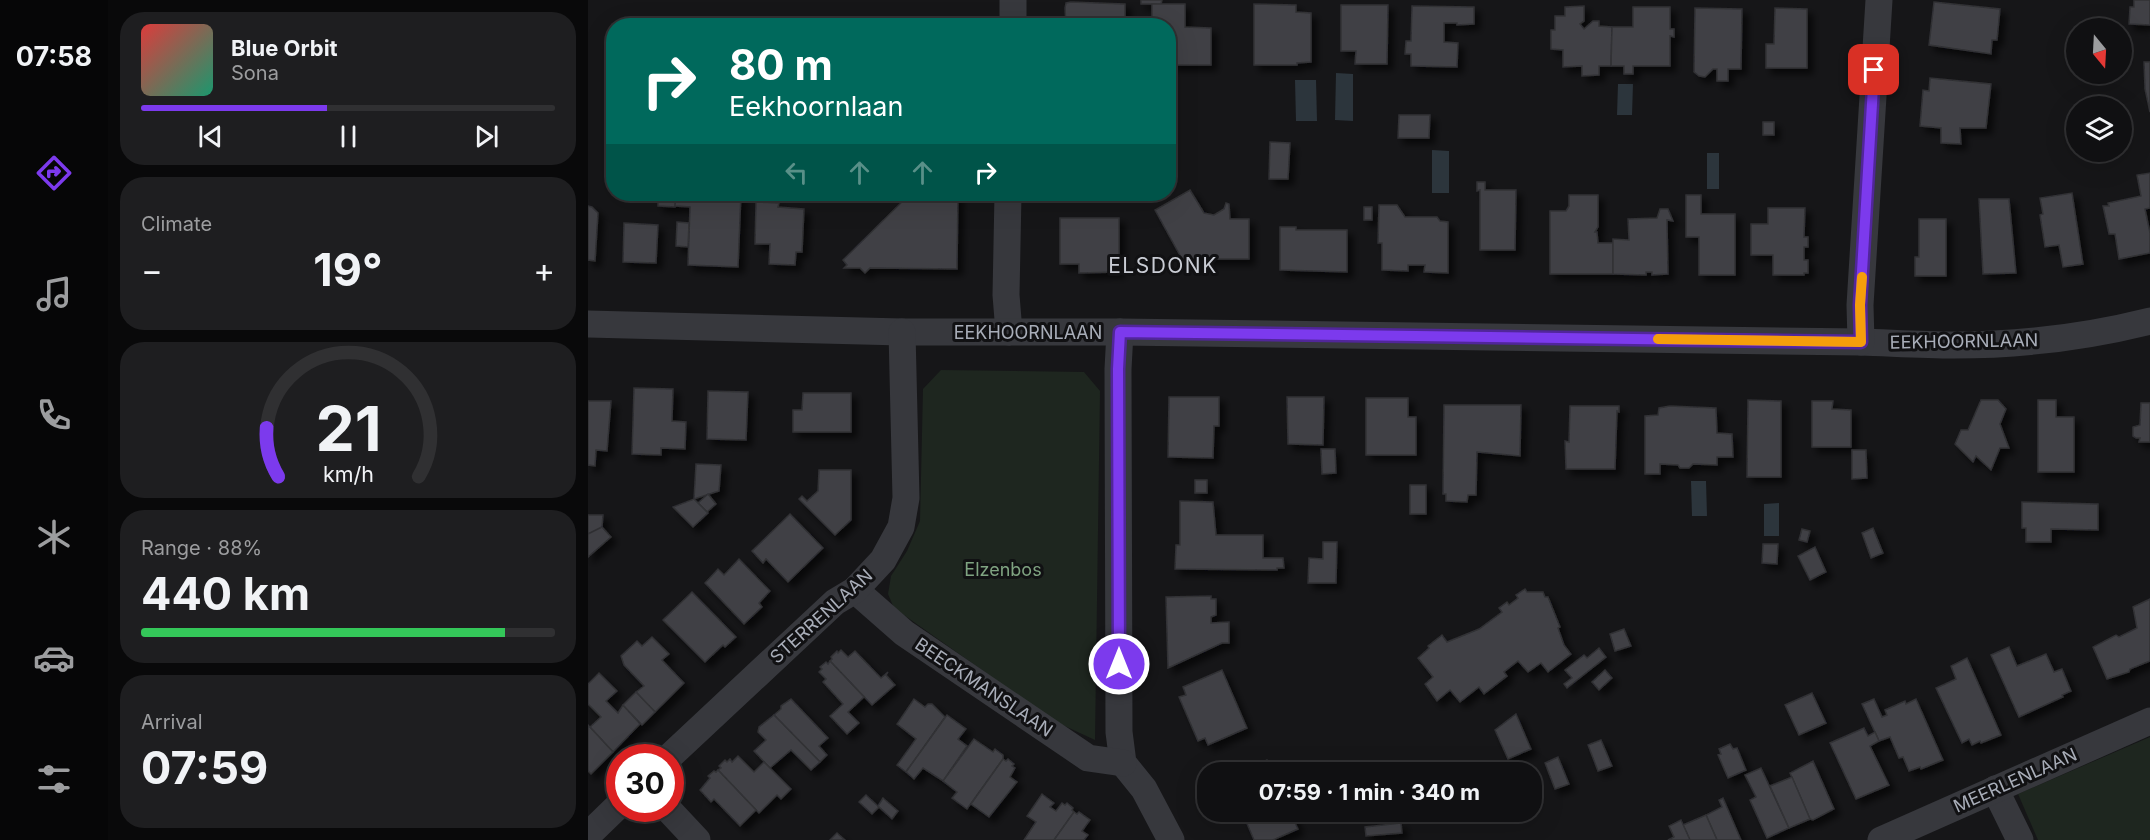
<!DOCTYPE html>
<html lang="en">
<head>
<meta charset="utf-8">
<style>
  :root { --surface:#101012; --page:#1e1e20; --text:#f1f3f6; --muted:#9c9d9f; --line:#303032; --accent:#7c3aed }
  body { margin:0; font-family:Inter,sans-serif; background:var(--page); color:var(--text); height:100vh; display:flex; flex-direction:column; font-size:22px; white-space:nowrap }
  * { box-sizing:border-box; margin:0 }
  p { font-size:20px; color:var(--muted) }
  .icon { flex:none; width:33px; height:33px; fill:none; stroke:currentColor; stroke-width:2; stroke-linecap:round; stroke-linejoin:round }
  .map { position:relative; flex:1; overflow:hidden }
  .details { display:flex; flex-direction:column; gap:12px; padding:12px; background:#09090a; width:480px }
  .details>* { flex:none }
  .banner { position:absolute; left:18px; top:18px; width:570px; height:183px; border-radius:24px; box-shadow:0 6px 24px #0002,0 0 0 2px var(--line); background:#00695c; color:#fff; overflow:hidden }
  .needle { width:39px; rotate:162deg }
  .buttons { position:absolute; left:1478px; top:18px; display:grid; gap:12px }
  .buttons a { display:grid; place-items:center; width:66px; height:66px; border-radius:50%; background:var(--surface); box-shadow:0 6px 24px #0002,0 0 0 2px var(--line); font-size:30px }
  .speed { position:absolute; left:18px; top:744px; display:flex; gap:12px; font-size:30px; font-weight:700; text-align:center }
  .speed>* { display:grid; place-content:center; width:78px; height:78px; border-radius:50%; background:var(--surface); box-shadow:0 6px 24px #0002,0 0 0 2px var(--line); line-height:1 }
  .speed .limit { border:9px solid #d22; background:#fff; color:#111 }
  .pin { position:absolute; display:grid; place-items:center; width:51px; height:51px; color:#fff; margin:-26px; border-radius:12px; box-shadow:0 3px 9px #0006 }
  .me { position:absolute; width:66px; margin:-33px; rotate:0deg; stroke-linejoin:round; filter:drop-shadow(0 0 4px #0008) }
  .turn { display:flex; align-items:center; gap:21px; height:126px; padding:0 24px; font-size:27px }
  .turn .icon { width:78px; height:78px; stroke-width:2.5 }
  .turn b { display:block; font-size:42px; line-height:51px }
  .lanes { display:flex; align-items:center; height:57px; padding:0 24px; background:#0003; justify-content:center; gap:30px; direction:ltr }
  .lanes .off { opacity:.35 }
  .big { font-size:45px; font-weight:700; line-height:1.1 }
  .details .tile { flex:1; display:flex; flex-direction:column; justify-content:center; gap:9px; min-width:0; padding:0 21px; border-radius:24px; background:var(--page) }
  .details .dial { align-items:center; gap:0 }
  .dial svg { height:156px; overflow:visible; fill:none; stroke:var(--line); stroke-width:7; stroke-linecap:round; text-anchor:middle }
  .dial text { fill:var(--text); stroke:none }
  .song { display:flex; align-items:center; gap:18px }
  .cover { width:72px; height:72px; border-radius:9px; background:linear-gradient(135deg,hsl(0 70% 55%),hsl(160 70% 35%)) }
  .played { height:6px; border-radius:3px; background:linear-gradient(90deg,var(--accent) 45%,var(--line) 45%) }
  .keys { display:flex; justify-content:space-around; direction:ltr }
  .heat { display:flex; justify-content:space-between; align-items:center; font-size:33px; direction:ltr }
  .charge { height:9px; border-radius:4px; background:linear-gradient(90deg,#34c759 88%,var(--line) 0) }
  .trip { position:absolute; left:609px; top:762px; width:345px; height:60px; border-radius:24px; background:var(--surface); box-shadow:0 6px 24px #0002,0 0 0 2px var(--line); font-weight:700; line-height:60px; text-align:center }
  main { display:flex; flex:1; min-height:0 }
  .tabs { display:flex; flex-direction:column; width:108px; justify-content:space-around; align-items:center; background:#060607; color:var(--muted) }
  .tabs .icon { width:42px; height:42px }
  .tabs .on { color:var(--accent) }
  .tabs b { font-size:27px; color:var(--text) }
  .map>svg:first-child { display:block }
  .green { fill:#1e261f }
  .water { fill:#2c353c }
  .building { fill:#404145; stroke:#303034; stroke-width:1.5; filter:url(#shadow) }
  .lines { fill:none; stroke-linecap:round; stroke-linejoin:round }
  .minor { stroke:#37383d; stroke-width:27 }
  .route-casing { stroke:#51269a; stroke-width:15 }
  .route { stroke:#7c3aed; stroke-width:10 }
  .slow { stroke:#f59e0b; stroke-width:10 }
  .labels { text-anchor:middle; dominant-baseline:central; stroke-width:6; stroke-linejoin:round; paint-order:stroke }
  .street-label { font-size:18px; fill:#a8adb8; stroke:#111113 }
  .park-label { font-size:18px; fill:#7fa381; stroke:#111113 }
  .quarter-label { font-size:21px; letter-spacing:1.5px; fill:#c9ccd4; stroke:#111113 }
</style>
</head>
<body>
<main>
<nav class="tabs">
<b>07:58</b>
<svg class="icon on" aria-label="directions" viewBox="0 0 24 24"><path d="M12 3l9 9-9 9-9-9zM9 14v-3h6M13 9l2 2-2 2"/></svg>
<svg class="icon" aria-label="music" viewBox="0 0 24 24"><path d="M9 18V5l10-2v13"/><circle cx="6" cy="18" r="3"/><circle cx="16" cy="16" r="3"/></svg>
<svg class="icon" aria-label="phone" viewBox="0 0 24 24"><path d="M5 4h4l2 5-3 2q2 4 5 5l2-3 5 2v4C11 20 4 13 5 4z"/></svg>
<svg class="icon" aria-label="climate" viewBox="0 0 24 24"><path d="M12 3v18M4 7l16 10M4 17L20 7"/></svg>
<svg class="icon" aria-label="car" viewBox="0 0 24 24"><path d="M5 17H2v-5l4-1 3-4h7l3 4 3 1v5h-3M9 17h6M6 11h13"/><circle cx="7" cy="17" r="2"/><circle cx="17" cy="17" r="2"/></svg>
<svg class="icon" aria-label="filters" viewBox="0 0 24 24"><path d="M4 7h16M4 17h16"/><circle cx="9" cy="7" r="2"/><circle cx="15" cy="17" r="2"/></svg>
</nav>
<section class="details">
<div class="tile">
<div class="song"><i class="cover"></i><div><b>Blue Orbit</b><p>Sona</p></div></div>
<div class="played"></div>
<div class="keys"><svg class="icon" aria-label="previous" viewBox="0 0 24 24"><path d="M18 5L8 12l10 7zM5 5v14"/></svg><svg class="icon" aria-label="pause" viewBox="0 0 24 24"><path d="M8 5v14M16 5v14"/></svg><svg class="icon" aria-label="next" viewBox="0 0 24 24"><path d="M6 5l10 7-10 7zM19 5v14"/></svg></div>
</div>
<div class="tile"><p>Climate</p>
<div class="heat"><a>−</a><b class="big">19°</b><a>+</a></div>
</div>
<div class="tile dial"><svg viewBox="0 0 100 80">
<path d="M14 69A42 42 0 1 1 86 69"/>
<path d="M14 69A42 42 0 0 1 8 44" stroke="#7c3aed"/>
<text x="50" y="56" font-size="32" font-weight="700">21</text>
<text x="50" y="72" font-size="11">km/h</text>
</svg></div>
<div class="tile"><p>Range · 88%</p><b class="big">440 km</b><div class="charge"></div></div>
<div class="tile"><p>Arrival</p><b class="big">07:59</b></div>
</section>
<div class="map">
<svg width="1562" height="840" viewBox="0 0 1562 840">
  <defs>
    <filter id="shadow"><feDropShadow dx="5.5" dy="5.5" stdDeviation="3" flood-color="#0009"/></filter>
  </defs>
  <rect width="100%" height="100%" fill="#161618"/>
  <!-- green -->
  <g class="green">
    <path d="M353,370L496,372L512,391L507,740L466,721L306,608L300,594L303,576L319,551L332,521L335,389Z"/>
    <path d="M1562,737V840H1450L1430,794Z"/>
  </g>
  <!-- water -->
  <g class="water">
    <path d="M748,73L765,74V121L747,120Z"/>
    <path d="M707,80H728L729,121H708Z"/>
    <path d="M1030,84H1045L1044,115H1029Z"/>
    <path d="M844,150L861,151V193H844Z"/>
    <rect x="1119" y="153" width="12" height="36"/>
    <path d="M1103,481H1118L1119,516H1104Z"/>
    <path d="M1191,503V536H1176V504Z"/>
  </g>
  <!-- building -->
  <g class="building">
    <path d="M553,0H574L573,4H553Z"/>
    <path d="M1546,0H1562V25L1541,24L1542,7H1546Z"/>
    <path d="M483,2L537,4V26H478L477,8L478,3Z"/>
    <path d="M1346,2L1412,9L1409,40H1404L1403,54L1341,45Z"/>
    <path d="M564,4H597V27L623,28V65H580V26H564Z"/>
    <path d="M666,4L708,5V12L723,13V62L709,63V65H666Z"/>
    <path d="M753,5H800L799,64H767L768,51H753Z"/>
    <path d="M824,6L886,7V24L869,25V23H856V42L870,43L869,67L823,66V54H817L818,41H823Z"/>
    <path d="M996,6V21L992,24L996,29L1005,21H1011V26L1024,27L1023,66H1011V75L994,76V66L975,67V50L963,49V30H967V16H977V7Z"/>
    <path d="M1045,7H1082V29H1086V37L1082,36V66H1045V74H1036V66H1023L1024,27H1045Z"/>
    <path d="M1107,8L1154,9L1153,69H1140V81H1129V69H1125L1117,77L1111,76L1106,72Z"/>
    <path d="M1187,8L1219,9V68H1178V44H1186Z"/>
    <path d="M371,22V26H316V23Z"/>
    <path d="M1556,62H1562V112L1557,89Z"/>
    <path d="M1342,78L1403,84L1398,128H1372L1373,144L1353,143V128L1332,126L1335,90L1341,91Z"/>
    <path d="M811,115H842L841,138H810Z"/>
    <rect x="1175" y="122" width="11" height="13"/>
    <path d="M682,142L702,143L700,179H681Z"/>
    <path d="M1562,173V208L1557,209L1562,233V253L1531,259L1527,234H1521L1515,206H1521L1520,203L1553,196L1549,175Z"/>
    <path d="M889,182H897V190H928L927,250H892V190L889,191Z"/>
    <path d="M602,190L616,213L626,215L636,209L638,203L641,204L642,219H661V259H594L567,210Z"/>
    <path d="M1484,193L1495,264L1475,267L1471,245L1457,247L1452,215L1455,214L1452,198Z"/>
    <path d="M70,194H88L87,207L70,206Z"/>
    <path d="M88,194H153L150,267L100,265L102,207L87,206Z"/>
    <path d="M322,194H370L369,269L282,268L277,273L272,268H256L259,265L255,260Z"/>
    <path d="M981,195H1010V227L1007,232H1009L1010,243H1025V274H962V211H978L981,206Z"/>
    <path d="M1098,195H1113V214H1147V275H1111V237H1098Z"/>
    <path d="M1391,199H1421L1428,273L1395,274Z"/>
    <path d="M168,202L191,203L190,207L216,209L214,252H208L207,265L181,264L182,244H167Z"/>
    <path d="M791,205H809L817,217H849L852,221L860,222V273L836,272L837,265H820V271L794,270V243H790Z"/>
    <path d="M0,206L4,207L10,213L7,261L0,260Z"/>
    <rect x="776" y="207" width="8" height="13"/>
    <path d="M1180,208H1217L1216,237H1220V247H1216V260H1220V273H1216V275H1185V255H1163V224H1180Z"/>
    <path d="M1072,209H1080L1085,221L1079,220L1080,274L1064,275V272H1058V275L1025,274V239L1041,240L1040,219L1069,218Z"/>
    <path d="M472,218H531V272L491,273V264H472Z"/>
    <path d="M1331,219H1358V276H1327V257H1331Z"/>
    <path d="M89,222L101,223L100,247L88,246Z"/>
    <path d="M36,223L70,225L68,263L35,262Z"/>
    <path d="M692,227H708V230H759V272L692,270Z"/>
    <path d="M46,388L85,389L84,421L98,422L97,449L73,448V455L44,454Z"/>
    <path d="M120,391L160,392L158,440L119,439Z"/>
    <path d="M215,393H263V432H205V410H214Z"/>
    <path d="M581,397H631V426H626L625,458L580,457Z"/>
    <path d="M699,397H736L735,445L700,444Z"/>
    <path d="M778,398H820V417H828V455H778Z"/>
    <path d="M1160,400L1193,401V477H1159Z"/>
    <path d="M1393,400H1410L1418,409L1412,424L1421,448H1412L1403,470L1388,456L1385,462L1367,444L1373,430H1380Z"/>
    <path d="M1450,400H1468V417H1486V472H1450Z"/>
    <path d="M0,401H23L19,451L8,450L7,466L0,465Z"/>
    <path d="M1224,401H1245L1244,409L1263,410V447H1224Z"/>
    <path d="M1553,403H1562V442H1551L1552,438H1548L1545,436V427L1552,425Z"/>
    <path d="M856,405H933L932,456L889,452L888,495H880L879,502L858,501V494H855Z"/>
    <path d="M982,406H1031V412L1029,411L1027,469H978L977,441L981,442Z"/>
    <path d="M1082,406L1128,408L1129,433L1144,434L1145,457H1129V465L1105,464L1101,468H1092L1090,465L1072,464V474H1057V416L1070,415L1071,408Z"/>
    <path d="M733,449H747L748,473L734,474Z"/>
    <path d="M1264,450H1278L1279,478L1264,479Z"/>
    <path d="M108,464L133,465L131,491L106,499Z"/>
    <path d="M231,470H263V520L247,535L211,499L214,496L219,501L230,491Z"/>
    <rect x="607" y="480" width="12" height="13"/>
    <rect x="822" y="485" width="16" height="29"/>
    <path d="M120,494L128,504L119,512L110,503Z"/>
    <path d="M106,499L120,513L105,527L85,507Z"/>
    <path d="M592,501L625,502L628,535H675V558H695L696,568H689V570L587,569L588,545H592Z"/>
    <path d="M1434,502L1510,504V530L1463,529V542H1438V528H1434Z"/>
    <path d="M202,514L235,548L200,582L178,559L175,563L164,551Z"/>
    <path d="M0,515H15L14,527L0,534Z"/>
    <path d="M14,527L23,537L0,557V534Z"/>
    <path d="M1285,528L1295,553L1283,558L1274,533Z"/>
    <path d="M1214,529L1222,531L1219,542L1211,540Z"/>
    <path d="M735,542H749L748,583H720L721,558L735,559Z"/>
    <path d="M1175,544H1190L1189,564L1174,563Z"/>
    <path d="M1227,547L1238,572L1222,580L1210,556Z"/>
    <path d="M151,559L182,591L171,603L174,607L156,624L117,583L130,569L136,575Z"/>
    <path d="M937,589L939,592H955L957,597H960L972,627L970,628L976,645L983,654L960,672L953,663L940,672L930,661L916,672L919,676L896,694L891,687L872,702L862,690L849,701L837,684L845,677L830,658L841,648L840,646L854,635L859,642L891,629L914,612L911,608L919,602L921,605L930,598L928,595Z"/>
    <path d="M104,592L148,637L137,647L135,645L117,662L75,620Z"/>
    <path d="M623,596V599H628V615L623,617V623L641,622V643H634L580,668L578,597Z"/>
    <path d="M1562,599V661L1542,669L1541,672L1519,679L1505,647L1528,635L1531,637L1549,628L1545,607Z"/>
    <path d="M1036,629L1043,646L1027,651L1022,634Z"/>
    <path d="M64,637L81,654L74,660L96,683L67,712L48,692L56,686L36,665L33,656L49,641L54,646Z"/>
    <path d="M1421,647L1429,666L1458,654L1466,672L1474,669L1483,691L1474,695L1475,697L1431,717L1403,655Z"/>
    <path d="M1011,648L1018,657L979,688L976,684L984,678L977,670L996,655L999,658Z"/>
    <path d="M253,650L260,657L267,651L293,678L300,672L298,675L307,685L284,705L242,661L244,659L243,657L249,651L250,653Z"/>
    <path d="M1379,658L1413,735L1393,743L1392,741L1384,745L1381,739L1374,743L1348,688L1368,679L1363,666Z"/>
    <path d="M242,661L276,697L260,712L271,723L259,734L242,716L255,704L235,682L238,679L231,672L234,669L232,667L238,662L240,664Z"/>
    <path d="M634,670L659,728L620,745L617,738L610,741L591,697L598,695L595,687Z"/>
    <path d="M1017,670L1024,678L1011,690L1004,682Z"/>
    <path d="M11,673L29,691L18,701L30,713L35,705L52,724L25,752L2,727L13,717L0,704V684Z"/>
    <path d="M48,692L67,712L54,725L35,705Z"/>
    <path d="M1224,693L1238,723L1211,735L1197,705Z"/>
    <path d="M203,699L240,738L231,746L239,755L232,762L186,715L193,709V706Z"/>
    <path d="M326,699L337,707L340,704H344L357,717L318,772L309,765L328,739L309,724Z"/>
    <path d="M1286,699L1294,717L1299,715L1297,710L1317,701L1318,704L1328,699L1355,760L1333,769L1332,767L1321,771L1315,757L1311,758L1302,737L1291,741L1274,704Z"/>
    <path d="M928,714L943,749L920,759L907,730Z"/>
    <path d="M186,715L232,762L223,770L203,750L182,768L166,751L178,740L170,732L171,727Z"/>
    <path d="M359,715L378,729L370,739L379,746L355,781L335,768L326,779L318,772Z"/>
    <path d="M0,725L25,752L3,774L0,771Z"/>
    <path d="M1276,728L1280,736L1287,732L1291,741L1282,746L1301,785L1268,799L1242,743Z"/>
    <path d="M386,739L405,752L407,749L415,755V759L379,809L364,798L369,792L355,781Z"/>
    <path d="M1013,740L1024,766L1010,771L1000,745Z"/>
    <path d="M1142,744L1145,749L1149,748L1158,770L1140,778L1130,755L1133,754L1131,749Z"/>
    <path d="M150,756L166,772L176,762L203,789L193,799L189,795L171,813L130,770L133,768L131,766L137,760L139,762L142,759L144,762Z"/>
    <path d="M970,757L981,784L967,789L957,763Z"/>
    <path d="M415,759L418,761L420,759L426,764L424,766L427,768L422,777L429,782L401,817L383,804Z"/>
    <path d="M679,760L684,772H651Z"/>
    <path d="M1225,761L1246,809L1225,820L1222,819L1202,773Z"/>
    <path d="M1173,768L1201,828L1179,838L1162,800L1168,797L1157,775Z"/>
    <path d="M130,770L168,810L152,826L126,799L123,802L112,790L122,778L120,776L126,771L128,772Z"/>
    <path d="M1204,777L1222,819L1201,828L1182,786Z"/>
    <path d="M454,794L466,803L462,807L468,811L474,803L477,805L479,803L485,808L484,810L486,812L466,840H436L448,822L439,816Z"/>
    <path d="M278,795L291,807L284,814L271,802Z"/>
    <path d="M295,798L310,811L304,819L290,806Z"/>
    <path d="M1135,798L1153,840H1129L1118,815L1134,807L1131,800Z"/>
    <path d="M486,812L489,814L491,812L502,820L494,831L500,835L496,840H466Z"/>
    <path d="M661,812H702L710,829L685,840H666L657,819L663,817Z"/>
    <path d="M1118,815L1129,840H1102L1095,825Z"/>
    <path d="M1093,820L1102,840H1080L1086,837L1081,826Z"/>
    <path d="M813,823L814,833L778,836L777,827Z"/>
    <path d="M249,833L257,840H242Z"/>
  </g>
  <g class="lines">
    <!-- minor -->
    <g class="minor">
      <path d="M425,26V0"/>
      <path d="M420,194L418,295L421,332"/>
      <path d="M0,324L314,332H532L1273,342C1304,343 1335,345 1366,345C1432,345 1498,337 1562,321"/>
      <path d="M532,332L530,369L531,732L535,763L556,789L583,840"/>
      <path d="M1273,342L1272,305L1291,0"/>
      <path d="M267,590L316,633L500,758L535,763"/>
      <path d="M80,758L247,602L267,590L295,560L313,527L318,498L314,332"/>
      <path d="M1407,789L1432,840"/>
      <path d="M79,808L109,840"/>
      <path d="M0,835L32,804"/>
      <path d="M1293,840L1562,721"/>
    </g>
  </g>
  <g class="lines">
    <defs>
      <path id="route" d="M531,664L530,369L532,332L1273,342L1272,305L1286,70"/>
    </defs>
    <!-- route casing -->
    <use href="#route" class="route-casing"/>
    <!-- route -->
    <use href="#route" class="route"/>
    <!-- slow -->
    <path class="slow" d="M1070,339L1273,342L1272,305L1274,277"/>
  </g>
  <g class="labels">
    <!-- street labels -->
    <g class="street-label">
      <text x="440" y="332">EEKHOORNLAAN</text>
      <text transform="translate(1376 341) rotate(-1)">EEKHOORNLAAN</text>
      <text transform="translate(233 616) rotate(-42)">STERRENLAAN</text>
      <text transform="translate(396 687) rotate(34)">BEECKMANSLAAN</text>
      <text transform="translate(1427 780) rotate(-24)">MEERLENLAAN</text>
    </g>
    <!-- park labels -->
    <g class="park-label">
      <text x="415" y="569">Elzenbos</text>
    </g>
    <!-- quarter labels -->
    <g class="quarter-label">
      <text x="575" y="265">ELSDONK</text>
    </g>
  </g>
</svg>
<div class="buttons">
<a><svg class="needle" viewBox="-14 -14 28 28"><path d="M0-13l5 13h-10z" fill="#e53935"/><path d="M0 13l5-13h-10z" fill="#9c9d9f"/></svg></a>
<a><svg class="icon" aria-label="layers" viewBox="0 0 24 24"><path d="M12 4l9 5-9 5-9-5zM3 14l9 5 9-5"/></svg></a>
</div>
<div class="speed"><div class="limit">30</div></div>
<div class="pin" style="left:1286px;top:70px;background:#d93025"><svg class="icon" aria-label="arrive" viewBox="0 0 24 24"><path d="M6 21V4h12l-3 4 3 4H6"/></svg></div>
<svg class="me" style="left:531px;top:664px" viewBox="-20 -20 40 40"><circle r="17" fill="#7c3aed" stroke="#fff" stroke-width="3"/><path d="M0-11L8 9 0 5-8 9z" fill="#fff"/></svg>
<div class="trip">07:59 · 1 min · 340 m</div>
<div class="banner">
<div class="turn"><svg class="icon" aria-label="right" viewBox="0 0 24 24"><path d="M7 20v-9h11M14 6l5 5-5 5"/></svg><div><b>80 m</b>Eekhoornlaan</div></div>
<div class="lanes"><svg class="icon off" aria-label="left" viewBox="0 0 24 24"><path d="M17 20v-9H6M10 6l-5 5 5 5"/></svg><svg class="icon off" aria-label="ahead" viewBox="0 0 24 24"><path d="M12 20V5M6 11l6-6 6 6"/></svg><svg class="icon off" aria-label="ahead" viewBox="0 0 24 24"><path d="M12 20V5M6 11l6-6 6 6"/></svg><svg class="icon" aria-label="right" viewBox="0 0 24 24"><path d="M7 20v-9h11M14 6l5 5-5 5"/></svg></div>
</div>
</div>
</main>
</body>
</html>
